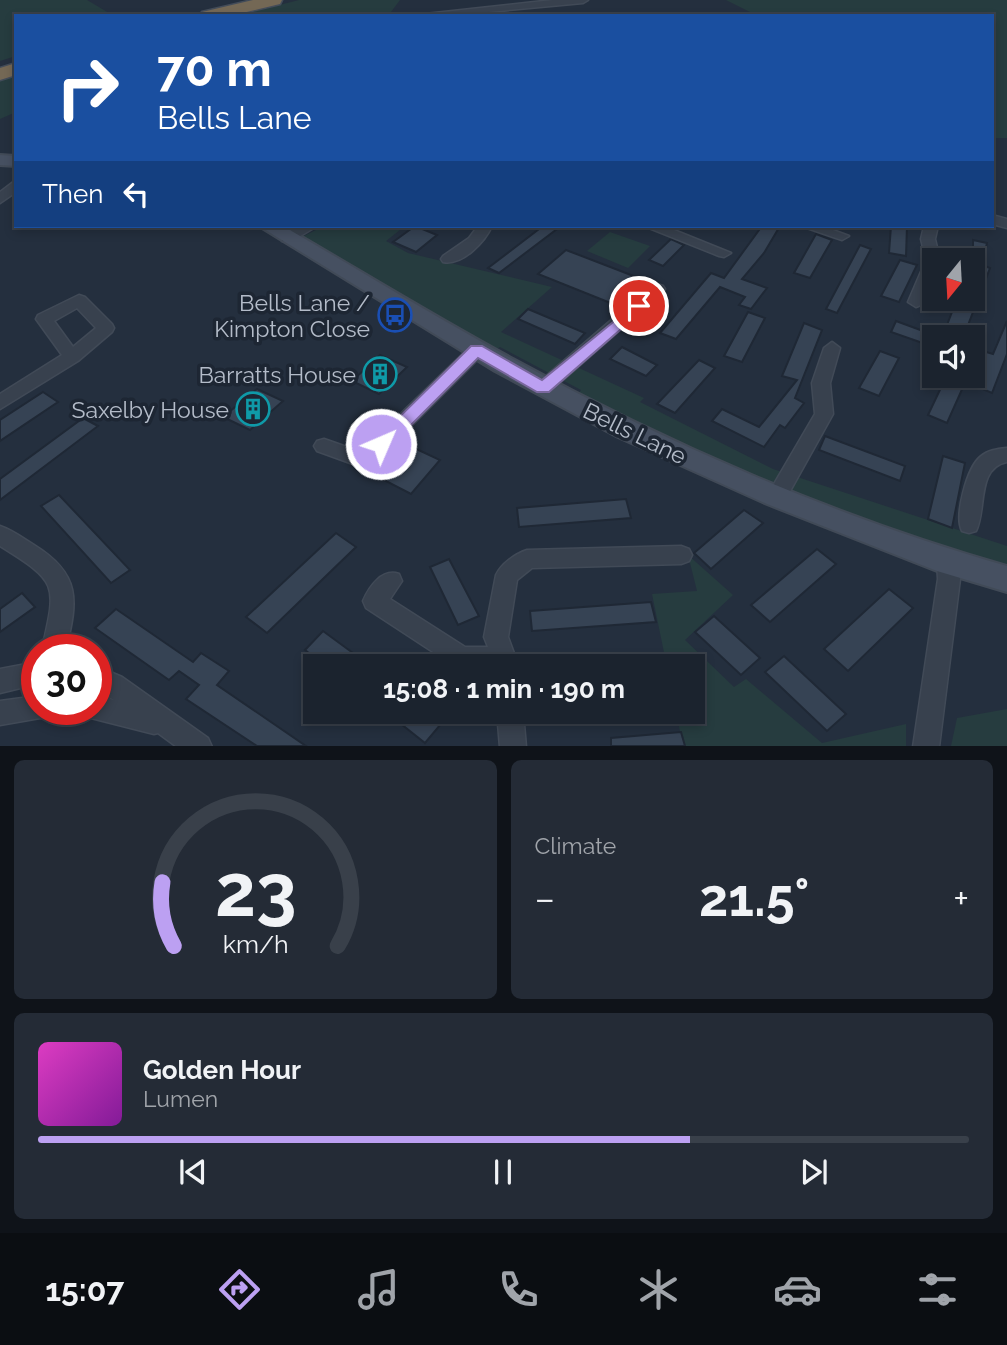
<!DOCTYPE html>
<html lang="en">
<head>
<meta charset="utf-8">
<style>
  :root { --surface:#1b232e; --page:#242b36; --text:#f1f3f6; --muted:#a0a4aa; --line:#39404a; --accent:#bca0f2 }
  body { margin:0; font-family:Raleway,sans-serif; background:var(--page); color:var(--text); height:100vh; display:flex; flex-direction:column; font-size:26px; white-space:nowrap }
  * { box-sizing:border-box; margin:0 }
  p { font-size:23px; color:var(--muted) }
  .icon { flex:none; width:38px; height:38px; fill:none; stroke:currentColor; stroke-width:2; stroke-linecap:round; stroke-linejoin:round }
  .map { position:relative; height:746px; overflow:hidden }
  .drawer { display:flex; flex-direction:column; gap:14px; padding:14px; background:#0f1319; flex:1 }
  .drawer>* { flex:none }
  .hud { position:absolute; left:14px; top:14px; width:980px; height:214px; border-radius:0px; box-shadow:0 4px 10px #0003,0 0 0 2px var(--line); background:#1a4fa0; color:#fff; overflow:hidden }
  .needle { width:46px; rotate:198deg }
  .buttons { position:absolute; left:922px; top:248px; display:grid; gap:14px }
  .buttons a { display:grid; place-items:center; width:63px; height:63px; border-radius:0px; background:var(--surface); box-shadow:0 4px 10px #0003,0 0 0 2px var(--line); font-size:35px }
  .speed { position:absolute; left:21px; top:634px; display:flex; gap:14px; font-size:35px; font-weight:700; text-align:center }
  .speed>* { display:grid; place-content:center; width:91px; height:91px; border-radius:50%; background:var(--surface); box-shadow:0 4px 10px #0003,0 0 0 2px var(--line); line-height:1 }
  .speed .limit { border:10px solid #d22; background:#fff; color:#111 }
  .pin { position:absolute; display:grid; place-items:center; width:60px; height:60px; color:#fff; margin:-30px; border:4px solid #fff; border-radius:50%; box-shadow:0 2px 7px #0007 }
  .me { position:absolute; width:77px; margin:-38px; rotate:45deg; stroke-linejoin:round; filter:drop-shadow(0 0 5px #0008) }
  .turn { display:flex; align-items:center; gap:24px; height:147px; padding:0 28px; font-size:32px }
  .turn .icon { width:91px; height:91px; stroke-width:2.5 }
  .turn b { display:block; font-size:49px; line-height:60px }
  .then { display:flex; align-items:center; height:66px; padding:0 28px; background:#0003; gap:14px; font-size:26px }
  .big { font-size:52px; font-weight:700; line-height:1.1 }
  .drawer .card { flex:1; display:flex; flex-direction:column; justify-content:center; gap:10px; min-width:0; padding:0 24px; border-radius:10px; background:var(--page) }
  .drawer .dial { align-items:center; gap:0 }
  .dial svg { height:182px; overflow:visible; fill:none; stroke:var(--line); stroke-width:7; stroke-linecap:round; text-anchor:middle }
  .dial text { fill:var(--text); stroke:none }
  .song { display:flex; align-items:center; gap:21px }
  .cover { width:84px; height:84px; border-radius:10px; background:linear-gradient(135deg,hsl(310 70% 55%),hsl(290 70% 35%)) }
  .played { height:7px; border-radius:4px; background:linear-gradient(90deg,var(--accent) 70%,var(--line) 70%) }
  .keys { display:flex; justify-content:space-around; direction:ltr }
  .heat { display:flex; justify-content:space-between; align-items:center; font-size:38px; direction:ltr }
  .drawer .tiles { flex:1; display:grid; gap:14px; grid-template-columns:1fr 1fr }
  .card:last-child { grid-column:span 2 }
  .trip { position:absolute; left:303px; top:654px; width:402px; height:70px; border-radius:0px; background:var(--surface); box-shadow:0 4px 10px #0003,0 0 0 2px var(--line); font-weight:700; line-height:70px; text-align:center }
  .menu { display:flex; height:112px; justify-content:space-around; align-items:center; background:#0b0e12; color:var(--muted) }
  .menu .icon { width:49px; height:49px }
  .menu .current { color:var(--accent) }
  .menu b { font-size:32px; color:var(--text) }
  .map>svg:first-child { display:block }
  .green { fill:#263c3f }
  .building { fill:#364354; stroke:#1f2835; stroke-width:2 }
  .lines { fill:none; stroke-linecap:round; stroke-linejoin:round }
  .street-casing { stroke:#414a57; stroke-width:3 }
  .secondary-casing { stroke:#414a57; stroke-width:4 }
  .highway-casing { stroke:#434c59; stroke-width:3 }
  .street { fill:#38414e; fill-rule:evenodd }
  .secondary { fill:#465061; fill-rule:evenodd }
  .highway { fill:#746855; fill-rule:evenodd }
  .route { fill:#bca0f2; stroke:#7a689d; stroke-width:2 }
  .labels { text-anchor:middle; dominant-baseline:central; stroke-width:7; stroke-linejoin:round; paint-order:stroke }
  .poi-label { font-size:23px; fill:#b4bcc9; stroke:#1d2633; text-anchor:end }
  .street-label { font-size:23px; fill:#b4bcc9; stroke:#1d2633 }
</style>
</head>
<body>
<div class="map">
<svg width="1007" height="747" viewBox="0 0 1007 747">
  <rect width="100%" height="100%" fill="#242f3e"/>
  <!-- green -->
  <g class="green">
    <path d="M0,0H87L114,16H16V56L0,61Z"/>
    <path d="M299,0H400L391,12L380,16H236Z"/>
    <path d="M726,0H1007V138H992V16H758Z"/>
    <path d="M16,73V112L0,119V78Z"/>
    <path d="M324,226H405L386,241L408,253L552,287L501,332L644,398L640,402L773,469L1007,546V567L807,500L576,397L581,390L500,347L492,352L305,242L304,236Z"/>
    <path d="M610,232L650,246L628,268L587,251Z"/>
    <path d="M688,555L733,595L685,640L734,687L746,679L822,743L906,724V746H683L676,712H693V667H667L652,594L697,591Z"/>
    <path d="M1007,709V746H951L957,718Z"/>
  </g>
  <!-- building -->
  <g class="building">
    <path d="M415,226L437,235L416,252L393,242Z"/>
    <path d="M543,226H561L499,273L488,268Z"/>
    <path d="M762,226H780L764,253L742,279L767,288L751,309L739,305L745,297L720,287L676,339L660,333L711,273L724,278Z"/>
    <path d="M891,226H907L906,256L889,253Z"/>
    <path d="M816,234L832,240L810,278L794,273Z"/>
    <path d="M671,239L684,245L663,266L649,260Z"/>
    <path d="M973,240L987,243L982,265L990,268L963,338H942L957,299H973Z"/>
    <path d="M860,245L871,249L837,313L826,309Z"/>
    <path d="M566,250L644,280L618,306L538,274Z"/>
    <path d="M900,260L917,265L899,302L881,296Z"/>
    <path d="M528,309L585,333L575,344L518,319Z"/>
    <path d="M748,312L765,318L742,362L724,356Z"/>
    <path d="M896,321L934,335V347L891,332Z"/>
    <path d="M1007,321V354L992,393L973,385V348L993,354Z"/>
    <path d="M804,323L822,330L795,398L804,403L785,428L780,425L764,447L712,421L722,409L759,427L797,380L782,376Z"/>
    <path d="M622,347L657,365L646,376L610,359Z"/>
    <path d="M880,351L899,358L879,396L859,388Z"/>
    <path d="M380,355L407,367L379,394L352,381Z"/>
    <path d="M699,360L715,368L675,413L657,404Z"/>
    <path d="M946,377L964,385L947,423L928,415Z"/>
    <path d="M257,389L283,401L250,430L223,417Z"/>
    <path d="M43,392L58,402L0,441V420Z"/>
    <path d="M83,418L98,426L0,500V479Z"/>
    <path d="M825,436L905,466L900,481L819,450Z"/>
    <path d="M410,446L440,460L411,494L380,478Z"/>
    <path d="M943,456L965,463L952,528L928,519Z"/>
    <path d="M59,495L130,570L111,583L41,506Z"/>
    <path d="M626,499L631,518L519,527L517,508Z"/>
    <path d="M744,510L763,523L711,569L694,553Z"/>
    <path d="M336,533L356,547L267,633L246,617Z"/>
    <path d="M817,549L836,564L770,622L751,605Z"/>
    <path d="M449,559L479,616L458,625L430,567Z"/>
    <path d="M889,589L913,608L848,671L824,649Z"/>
    <path d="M22,593L35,607L0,632V609Z"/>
    <path d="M651,602L656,622L532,631L530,611Z"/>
    <path d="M116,609L193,662L201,653L229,671L217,685L306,746H257L186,699L199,685L179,671L169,680L95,628Z"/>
    <path d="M714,616L760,658L741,675L695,632Z"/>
    <path d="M323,631L372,667H327L305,650Z"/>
    <path d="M784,656L846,714L827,731L765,672Z"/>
    <path d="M386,712H426L441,724L425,743Z"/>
    <path d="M681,732L685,746H611V738Z"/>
  </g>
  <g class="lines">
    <defs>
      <g id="street">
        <path d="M553,0H588L583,3L445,16H407Z"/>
        <path d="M16,180V192L0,203V192Z"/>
        <path d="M992,215L1007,219V228L992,224Z"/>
        <path d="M300,226H317L292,241H282V235Z"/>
        <path d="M478,226H492C485,242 462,266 443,262L441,259L443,256L469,238Z"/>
        <path d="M644,226H664L731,253L724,257L719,256Z"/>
        <path d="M801,226H822L849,236L842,240Z"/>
        <path d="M924,226H938L935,239L940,260L934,261C934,274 931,303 916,307L908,302L926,260L921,239Z"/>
        <path d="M657,284L663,286L665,289L663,292L549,392H537L534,388L537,384L651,286Z"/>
        <path d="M79,295L85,297L112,324L114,328L112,332L78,361L0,409V394L62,355L36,319L38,315ZM77,308L96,328L73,347L54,321Z"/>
        <path d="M832,342L840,348L830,383L833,414L784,502L777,504L770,502L767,496L815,414L812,383L824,348Z"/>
        <path d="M477,344L483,346L485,350L483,354L371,466L364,468L317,451L314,446L317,441L324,439L361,452L471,346Z"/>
        <path d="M1007,448V462C976,468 987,510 976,531L969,533L962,531C954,516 967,468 980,457C988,450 998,449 1007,448Z"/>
        <path d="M0,526C12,530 23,538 34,545C81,574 78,600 66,649H42C57,584 58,582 0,546Z"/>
        <path d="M681,546L689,549L692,555L689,561L681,564L532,568L517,580L508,637L519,667H456L366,608L363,601C369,587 382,568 399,574L402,581L390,599L465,647H488L484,637L496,575C501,564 515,554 527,550Z"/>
        <path d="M948,553L956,556L960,579L939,747H913L938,579L937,562L940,556Z"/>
        <path d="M37,662V684L0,693V669Z"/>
        <path d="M96,666L122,677L208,738L212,747H177L158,733L154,734L87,717L84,709H96V696L114,700L96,689Z"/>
        <path d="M37,696V709H49L46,717L0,725V701Z"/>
        <path d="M497,712H523L526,747H500Z"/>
      </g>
      <g id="secondary">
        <path d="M0,155L16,156V166L0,165Z"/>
        <path d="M259,226H283C359,270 435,317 513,359C666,443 838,518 1007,566V592L937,571L767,504L618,437L495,371Z"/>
      </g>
      <g id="highway">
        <path d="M253,0H282L280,4L230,16H200L202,12Z"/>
        <path d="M16,63V75L0,80V68Z"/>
      </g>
    </defs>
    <!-- street casing -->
    <use href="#street" class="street-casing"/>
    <!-- secondary casing -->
    <use href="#secondary" class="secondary-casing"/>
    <!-- highway casing -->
    <use href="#highway" class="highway-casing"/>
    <!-- street -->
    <use href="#street" class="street"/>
    <!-- secondary -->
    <use href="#secondary" class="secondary"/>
    <!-- highway -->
    <use href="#highway" class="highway"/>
  </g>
  <!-- route -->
  <path class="route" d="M639,301L644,303V309L549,392H537L478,358L387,449L381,450L372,444L471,346H482L542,380Z"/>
  <!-- icons -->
  <defs>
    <symbol id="bus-ring" viewBox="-11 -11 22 22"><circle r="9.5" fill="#1d2633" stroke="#1a4fb4" stroke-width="1.5"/><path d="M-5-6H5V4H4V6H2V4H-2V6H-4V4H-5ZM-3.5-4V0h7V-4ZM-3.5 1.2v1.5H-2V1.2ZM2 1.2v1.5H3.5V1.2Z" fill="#1a4fb4"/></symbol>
    <symbol id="building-ring" viewBox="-11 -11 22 22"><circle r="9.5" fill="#1d2633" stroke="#0f9aa8" stroke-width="1.5"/><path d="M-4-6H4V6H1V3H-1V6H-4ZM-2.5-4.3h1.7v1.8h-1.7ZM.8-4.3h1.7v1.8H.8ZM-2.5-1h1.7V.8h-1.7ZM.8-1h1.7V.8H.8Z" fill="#0f9aa8"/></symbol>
  </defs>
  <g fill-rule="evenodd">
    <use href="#bus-ring" x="376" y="296" width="38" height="38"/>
    <use href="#building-ring" x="361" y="355" width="38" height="38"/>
    <use href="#building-ring" x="234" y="390" width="38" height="38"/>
  </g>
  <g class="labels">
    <!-- poi labels -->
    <g class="poi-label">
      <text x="370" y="302">Bells Lane /<tspan x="370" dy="26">Kimpton Close</tspan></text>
      <text x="356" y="374">Barratts House</text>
      <text x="229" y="409">Saxelby House</text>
    </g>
    <!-- street labels -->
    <g class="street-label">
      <text transform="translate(635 433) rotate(26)">Bells Lane</text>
    </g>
  </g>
</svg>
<div class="buttons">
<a><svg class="needle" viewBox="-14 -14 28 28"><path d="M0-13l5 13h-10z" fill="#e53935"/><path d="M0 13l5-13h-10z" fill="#a0a4aa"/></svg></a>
<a><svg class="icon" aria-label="sound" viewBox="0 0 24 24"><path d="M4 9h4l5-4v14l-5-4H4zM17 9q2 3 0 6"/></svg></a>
</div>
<div class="speed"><div class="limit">30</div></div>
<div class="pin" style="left:639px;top:306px;background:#d93025"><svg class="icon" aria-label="arrive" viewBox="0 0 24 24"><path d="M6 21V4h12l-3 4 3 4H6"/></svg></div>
<svg class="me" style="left:381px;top:444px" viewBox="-20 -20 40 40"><circle r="17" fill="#bca0f2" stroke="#fff" stroke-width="3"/><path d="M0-11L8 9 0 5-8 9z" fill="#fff"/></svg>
<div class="trip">15:08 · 1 min · 190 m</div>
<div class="hud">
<div class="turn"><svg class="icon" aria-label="right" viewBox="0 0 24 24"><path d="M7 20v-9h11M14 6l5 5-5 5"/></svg><div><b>70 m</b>Bells Lane</div></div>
<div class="then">Then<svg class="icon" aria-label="left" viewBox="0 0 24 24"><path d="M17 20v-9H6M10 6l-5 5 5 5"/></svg></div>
</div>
</div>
<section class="drawer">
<div class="tiles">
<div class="card dial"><svg viewBox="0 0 100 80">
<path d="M14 69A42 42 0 1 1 86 69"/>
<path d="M14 69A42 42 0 0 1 9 41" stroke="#bca0f2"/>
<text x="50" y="56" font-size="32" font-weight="700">23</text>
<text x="50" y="72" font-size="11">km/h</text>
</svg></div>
<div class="card"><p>Climate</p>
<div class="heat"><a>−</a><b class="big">21.5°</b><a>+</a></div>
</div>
<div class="card">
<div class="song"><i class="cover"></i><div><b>Golden Hour</b><p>Lumen</p></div></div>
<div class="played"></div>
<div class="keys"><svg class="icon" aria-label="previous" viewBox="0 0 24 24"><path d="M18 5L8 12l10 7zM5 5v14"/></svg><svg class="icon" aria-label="pause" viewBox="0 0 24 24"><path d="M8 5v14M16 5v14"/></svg><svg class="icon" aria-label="next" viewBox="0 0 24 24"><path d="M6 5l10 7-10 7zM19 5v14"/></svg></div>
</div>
</div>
</section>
<nav class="menu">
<b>15:07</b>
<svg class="icon current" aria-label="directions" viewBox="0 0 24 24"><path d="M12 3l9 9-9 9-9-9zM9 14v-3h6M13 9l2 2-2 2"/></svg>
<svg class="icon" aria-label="music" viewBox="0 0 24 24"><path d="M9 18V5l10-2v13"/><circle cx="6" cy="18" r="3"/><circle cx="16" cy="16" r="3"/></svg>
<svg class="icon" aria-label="phone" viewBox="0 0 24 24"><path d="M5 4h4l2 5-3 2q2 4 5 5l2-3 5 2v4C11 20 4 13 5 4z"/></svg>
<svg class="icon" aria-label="climate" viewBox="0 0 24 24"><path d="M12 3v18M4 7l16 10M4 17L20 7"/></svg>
<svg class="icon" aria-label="car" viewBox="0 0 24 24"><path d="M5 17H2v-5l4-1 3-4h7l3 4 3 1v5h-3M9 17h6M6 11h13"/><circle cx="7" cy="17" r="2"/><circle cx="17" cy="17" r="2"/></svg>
<svg class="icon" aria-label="filters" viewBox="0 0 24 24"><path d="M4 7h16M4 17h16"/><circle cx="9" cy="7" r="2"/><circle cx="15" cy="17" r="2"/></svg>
</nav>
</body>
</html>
